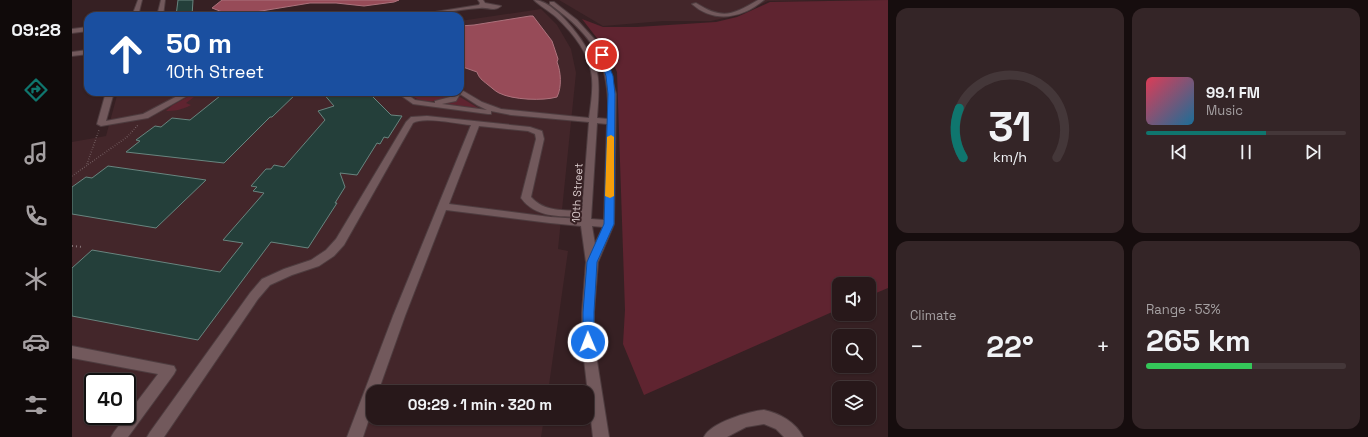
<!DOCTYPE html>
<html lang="en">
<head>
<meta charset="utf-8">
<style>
  :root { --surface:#28181a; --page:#342527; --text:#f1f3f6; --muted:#a5a0a2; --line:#443739; --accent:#0f766e }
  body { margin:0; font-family:"Space Grotesk",sans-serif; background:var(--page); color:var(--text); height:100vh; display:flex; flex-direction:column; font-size:15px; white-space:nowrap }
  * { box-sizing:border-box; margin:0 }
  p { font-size:13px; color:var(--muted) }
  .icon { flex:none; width:22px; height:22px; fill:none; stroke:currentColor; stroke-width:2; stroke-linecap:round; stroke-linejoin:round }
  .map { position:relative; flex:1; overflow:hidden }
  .side { display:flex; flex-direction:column; gap:8px; padding:8px; background:#160d0e; width:480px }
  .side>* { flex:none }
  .banner { position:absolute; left:12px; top:12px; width:380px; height:84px; border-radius:12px; box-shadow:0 1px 3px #0004,0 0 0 1px var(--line); background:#1a4fa0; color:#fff; overflow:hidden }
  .fabs { position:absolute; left:760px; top:277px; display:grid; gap:8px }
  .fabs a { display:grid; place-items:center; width:44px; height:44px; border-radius:8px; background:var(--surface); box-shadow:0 1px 3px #0004,0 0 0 1px var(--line); font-size:20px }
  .speed { position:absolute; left:12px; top:373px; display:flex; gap:8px; font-size:20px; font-weight:700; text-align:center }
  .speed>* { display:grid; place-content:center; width:52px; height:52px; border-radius:50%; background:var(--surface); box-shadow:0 1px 3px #0004,0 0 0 1px var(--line); line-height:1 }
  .speed .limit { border:2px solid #111; border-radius:6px; background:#fff; color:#111 }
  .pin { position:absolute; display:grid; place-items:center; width:34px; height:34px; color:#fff; margin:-17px; border:2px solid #fff; border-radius:50%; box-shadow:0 1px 4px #0007 }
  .me { position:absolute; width:44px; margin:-22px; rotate:359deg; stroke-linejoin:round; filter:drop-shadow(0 0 3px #0008) }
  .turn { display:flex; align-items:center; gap:14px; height:84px; padding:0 16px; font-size:18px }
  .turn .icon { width:52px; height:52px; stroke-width:2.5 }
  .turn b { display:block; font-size:28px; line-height:34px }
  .big { font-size:30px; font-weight:600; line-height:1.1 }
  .side .tile { flex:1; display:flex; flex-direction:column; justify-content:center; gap:6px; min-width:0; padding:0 14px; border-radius:12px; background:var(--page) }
  .side .dial { align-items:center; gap:0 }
  .dial svg { height:104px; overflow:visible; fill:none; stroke:var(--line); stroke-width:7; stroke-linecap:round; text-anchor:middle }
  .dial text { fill:var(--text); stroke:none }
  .song { display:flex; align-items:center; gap:12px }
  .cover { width:48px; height:48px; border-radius:6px; background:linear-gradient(135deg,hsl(350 70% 55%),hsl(200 70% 35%)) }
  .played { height:4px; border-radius:2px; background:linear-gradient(90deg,var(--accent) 60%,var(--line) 60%) }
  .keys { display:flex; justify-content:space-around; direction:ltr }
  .heat { display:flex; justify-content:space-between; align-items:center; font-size:22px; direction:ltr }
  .charge { height:6px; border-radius:3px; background:linear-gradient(90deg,#34c759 53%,var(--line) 0) }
  .side .tiles { flex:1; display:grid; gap:8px; grid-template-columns:repeat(2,1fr) }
  .trip { position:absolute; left:294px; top:385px; width:228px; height:40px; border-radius:12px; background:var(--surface); box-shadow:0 1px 3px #0004,0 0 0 1px var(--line); font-weight:600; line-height:40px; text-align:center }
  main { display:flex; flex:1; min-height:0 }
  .tab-bar { display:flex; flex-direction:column; width:72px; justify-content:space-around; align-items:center; background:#100a0a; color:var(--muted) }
  .tab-bar .icon { width:28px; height:28px }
  .tab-bar .current { color:var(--accent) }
  .tab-bar b { font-size:18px; color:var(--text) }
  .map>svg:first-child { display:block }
  .built { fill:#43262a; fill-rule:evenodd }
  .green { fill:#5f2430 }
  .water { fill:#974b58; stroke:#ac727c }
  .building { fill:#243f3a; stroke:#68857f }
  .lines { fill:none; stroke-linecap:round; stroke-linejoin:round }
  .minor-casing { stroke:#4e3c3f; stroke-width:2 }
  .path-far1 { stroke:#887678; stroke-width:1.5; stroke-dasharray:0.5 2; stroke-linecap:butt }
  .path { stroke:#887678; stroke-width:2; stroke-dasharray:1 3; stroke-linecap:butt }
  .minor { fill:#72595c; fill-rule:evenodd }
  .route { fill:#1a73e8; stroke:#114b97 }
  .slow { fill:#f59e0b }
  .labels { text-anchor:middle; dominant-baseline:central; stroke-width:4; stroke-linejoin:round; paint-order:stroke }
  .far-street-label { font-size:11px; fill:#ddcecf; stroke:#362023 }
</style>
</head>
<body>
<main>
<nav class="tab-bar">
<b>09:28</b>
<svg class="icon current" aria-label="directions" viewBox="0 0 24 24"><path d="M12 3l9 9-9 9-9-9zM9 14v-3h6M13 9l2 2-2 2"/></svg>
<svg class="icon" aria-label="music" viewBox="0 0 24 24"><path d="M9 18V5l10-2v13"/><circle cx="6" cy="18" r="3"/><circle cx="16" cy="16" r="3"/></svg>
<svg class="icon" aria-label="phone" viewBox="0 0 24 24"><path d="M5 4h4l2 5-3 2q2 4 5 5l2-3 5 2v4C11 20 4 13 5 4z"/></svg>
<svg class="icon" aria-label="climate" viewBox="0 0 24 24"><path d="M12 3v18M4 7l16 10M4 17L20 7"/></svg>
<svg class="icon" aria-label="car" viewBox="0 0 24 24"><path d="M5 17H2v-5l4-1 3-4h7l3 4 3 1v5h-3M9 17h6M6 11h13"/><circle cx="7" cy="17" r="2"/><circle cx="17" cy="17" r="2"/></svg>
<svg class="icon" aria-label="filters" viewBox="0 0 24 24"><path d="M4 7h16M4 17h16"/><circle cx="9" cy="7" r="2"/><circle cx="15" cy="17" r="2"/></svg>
</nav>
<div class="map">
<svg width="816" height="437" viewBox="0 0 816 437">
  <rect width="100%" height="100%" fill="#362023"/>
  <!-- built -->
  <g class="built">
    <path d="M487,0H754L696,1L665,15L639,21H591L531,26Z"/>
    <path d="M469,9L485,25L499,49L504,73L486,249L496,251L476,392H301V418H472L469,437H0V142L34,136L46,92H388V21ZM21,382H55V416H21Z"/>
  </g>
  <!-- green -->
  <g class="green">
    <path d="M816,0V288L797,296V284H767V309L572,395L551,344L553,310L545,72L535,51L510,19L531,27H565L644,22L665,17L698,2Z"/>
    <path d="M125,92H136L132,94H126L114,103L119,105C110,110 102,111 94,111L101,105Z"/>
    <path d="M334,92H382L381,96C363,102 350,105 334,92Z"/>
    <path d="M388,97L406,108V109L371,104L380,102Z"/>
  </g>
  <!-- water -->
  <g class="water">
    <path d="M150,0H327L322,2L292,6L264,3H238L171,14L153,13L140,8Z"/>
    <path d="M458,16H461L480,41L486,59L485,62C489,72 490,87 485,97C471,101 441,100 427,93C423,91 419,87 415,84C410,80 407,78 405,72L388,66V26L402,25Z"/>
  </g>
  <!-- building -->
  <g class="building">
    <path d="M106,0H121L120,16H104Z"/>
    <path d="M153,92H226L200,117H198L152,163L54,152L68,141L64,140L83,126L89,127L100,118L118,120Z"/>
    <path d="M250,92H296L319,115L330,116L316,138L312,137L308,144L305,143L285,175L268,173L273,187L263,203H265L236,248L199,242L126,340L0,316V268L20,250L148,272L171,243L151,240L192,193L181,191L185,187L179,186L194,169H199L202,165L212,167L253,120L246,111L262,106Z"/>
    <path d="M36,166L134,180L84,228L0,214V187L14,177L20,178Z"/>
  </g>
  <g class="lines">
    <defs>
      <g id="minor">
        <path d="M66,0H70L66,16H60Z"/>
        <path d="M89,0H93L91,16H85Z"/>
        <path d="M406,0H411L413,3L429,6C422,12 416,7 408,8C384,9 362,16 338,16L407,5L408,3Z"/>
        <path d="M462,0C484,0 521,50 525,72C528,87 526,103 525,118L536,119C538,63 524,38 478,4V2H482L505,20L524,41L536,65L544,94L542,224L526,262L522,312V342L537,437H521L510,342V312L514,262L509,226L478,223L374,210L333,316L306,392H301V407L291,437H275L321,316L399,125C386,124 351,116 341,123L272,245L262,256L247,266L220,275L198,285L186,299L92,437H75L78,432L178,293L190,279L212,269L239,260L254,250L264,239L334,122L339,117L355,116L458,127L470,131L472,139L459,197C472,212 492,210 510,211L517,122L439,115L419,111V114H416L341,104L324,92H332L343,100L363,103V101L378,97L382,92H388V89L410,102L429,109L517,118C519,103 522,86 519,71C515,50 499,31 484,17C477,11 468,6 462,0ZM388,94L405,105L415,110L370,104L384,101ZM525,123L535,124L532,220L519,219ZM407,126L456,131L463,134L464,139L449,198C463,218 488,216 509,217V219L478,217L377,204ZM520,226L531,227L523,244Z"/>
        <path d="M686,0H692C671,18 642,24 620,4L624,3C651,20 660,15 686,0Z"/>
        <path d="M16,27V31L0,33V29Z"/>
        <path d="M16,50V54L0,56V52Z"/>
        <path d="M34,92H42L34,121L71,114L113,92H122L76,118L29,126L25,124Z"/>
        <path d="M0,346L102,366L104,370L102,374L56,437H39L42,432L86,374L0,358Z"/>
        <path d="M692,410C707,413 724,422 731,437H712L704,429L692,424L674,427L655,437H632C638,423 677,411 692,410Z"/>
      </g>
    </defs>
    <!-- minor casing -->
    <use href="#minor" class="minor-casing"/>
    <!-- path-far1 -->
    <g class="path-far1">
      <path d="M15,164L27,130"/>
      <path d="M0,176L55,137L66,125"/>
    </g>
    <!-- path -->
    <path class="path" d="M0,246L11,247"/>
    <!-- minor -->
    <use href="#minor" class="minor"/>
  </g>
  <!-- route -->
  <path class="route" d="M530,54L533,55L541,76L543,94L542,224L525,262L522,312V342L521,346L516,347L512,346L511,342V312L515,262L532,224L536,94L534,76L527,55Z"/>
  <!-- slow -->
  <path class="slow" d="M539,135L542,137V196L538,198L533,196L535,137Z"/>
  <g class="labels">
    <!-- far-street labels -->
    <g class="far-street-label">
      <text transform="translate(505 193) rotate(-87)">10th Street</text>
    </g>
  </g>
</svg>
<div class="fabs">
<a><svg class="icon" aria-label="sound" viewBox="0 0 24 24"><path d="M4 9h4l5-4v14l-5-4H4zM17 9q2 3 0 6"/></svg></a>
<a><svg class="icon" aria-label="search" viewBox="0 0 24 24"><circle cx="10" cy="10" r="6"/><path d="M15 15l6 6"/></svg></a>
<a><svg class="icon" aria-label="layers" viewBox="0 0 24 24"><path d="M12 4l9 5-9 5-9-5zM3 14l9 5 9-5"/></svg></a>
</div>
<div class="speed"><div class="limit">40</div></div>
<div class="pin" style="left:530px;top:55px;background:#d93025"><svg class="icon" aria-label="arrive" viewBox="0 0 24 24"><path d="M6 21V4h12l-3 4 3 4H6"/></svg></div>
<svg class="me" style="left:516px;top:342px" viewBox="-20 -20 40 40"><circle r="17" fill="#1a73e8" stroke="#fff" stroke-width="3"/><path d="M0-11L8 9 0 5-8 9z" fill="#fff"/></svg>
<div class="trip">09:29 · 1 min · 320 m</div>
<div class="banner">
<div class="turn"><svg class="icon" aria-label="ahead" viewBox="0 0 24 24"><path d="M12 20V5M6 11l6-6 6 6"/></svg><div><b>50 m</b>10th Street</div></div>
</div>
</div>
<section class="side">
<div class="tiles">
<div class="tile dial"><svg viewBox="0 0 100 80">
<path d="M14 69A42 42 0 1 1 86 69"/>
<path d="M14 69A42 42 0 0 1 11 31" stroke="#0f766e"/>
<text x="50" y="56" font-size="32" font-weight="700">31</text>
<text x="50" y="72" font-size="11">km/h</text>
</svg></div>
<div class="tile">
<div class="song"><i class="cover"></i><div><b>99.1 FM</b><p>Music</p></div></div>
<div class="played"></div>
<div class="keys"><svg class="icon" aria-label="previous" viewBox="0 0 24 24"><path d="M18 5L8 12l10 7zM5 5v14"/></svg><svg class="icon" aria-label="pause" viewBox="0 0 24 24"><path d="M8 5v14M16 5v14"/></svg><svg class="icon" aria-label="next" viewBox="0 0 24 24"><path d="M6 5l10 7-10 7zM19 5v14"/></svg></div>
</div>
<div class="tile"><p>Climate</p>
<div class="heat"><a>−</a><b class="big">22°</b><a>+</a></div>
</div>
<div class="tile"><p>Range · 53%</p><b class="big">265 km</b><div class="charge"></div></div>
</div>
</section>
</main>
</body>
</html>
